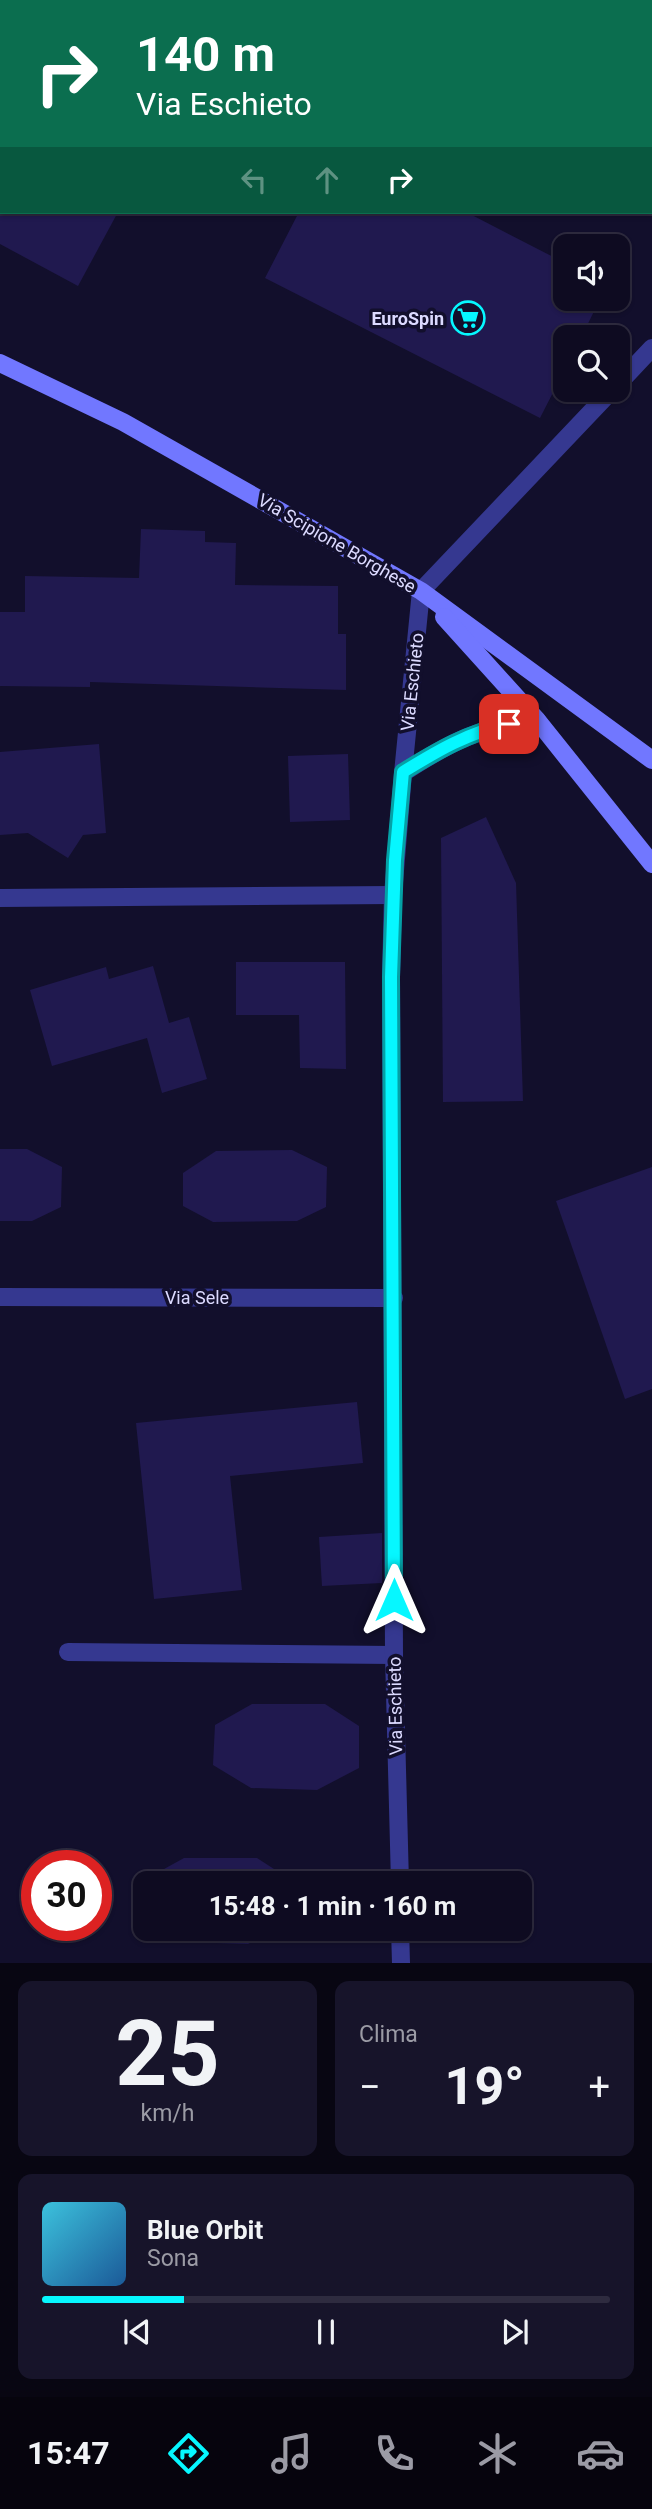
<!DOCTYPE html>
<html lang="it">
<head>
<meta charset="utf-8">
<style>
  :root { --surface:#0e0b21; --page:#17142a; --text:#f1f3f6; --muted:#9b9ba5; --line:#2e2b3f; --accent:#06f7ff }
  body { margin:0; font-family:Roboto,sans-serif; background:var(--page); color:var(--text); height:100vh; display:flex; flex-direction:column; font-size:26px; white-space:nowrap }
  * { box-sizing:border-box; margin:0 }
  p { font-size:23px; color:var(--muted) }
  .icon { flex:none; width:38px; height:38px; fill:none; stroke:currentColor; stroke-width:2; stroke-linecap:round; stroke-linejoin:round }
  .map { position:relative; height:1963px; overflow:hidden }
  .panel { display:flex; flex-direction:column; gap:18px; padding:18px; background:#080612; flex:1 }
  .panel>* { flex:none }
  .guide { position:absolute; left:0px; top:0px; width:653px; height:214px; box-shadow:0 2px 5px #0004,0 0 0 2px var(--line); background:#0b6e4f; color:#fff; overflow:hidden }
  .fabs { position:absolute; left:553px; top:234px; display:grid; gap:14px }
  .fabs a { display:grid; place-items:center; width:77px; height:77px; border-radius:14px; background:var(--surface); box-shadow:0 2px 5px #0004,0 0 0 2px var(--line); font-size:35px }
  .speed { position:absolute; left:21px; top:1850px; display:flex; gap:14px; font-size:35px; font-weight:700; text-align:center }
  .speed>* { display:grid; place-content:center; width:91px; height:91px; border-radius:50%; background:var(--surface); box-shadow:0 2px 5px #0004,0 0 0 2px var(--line); line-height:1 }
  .speed .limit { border:10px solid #d22; background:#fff; color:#111 }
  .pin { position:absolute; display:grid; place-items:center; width:60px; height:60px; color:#fff; margin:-30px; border-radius:14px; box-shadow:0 4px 10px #0006 }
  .me { position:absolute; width:77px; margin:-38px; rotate:0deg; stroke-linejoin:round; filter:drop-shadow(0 0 5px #0008) }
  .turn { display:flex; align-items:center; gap:24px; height:147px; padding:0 21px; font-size:32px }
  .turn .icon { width:91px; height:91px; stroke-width:2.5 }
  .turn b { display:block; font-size:49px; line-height:60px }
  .lanes { display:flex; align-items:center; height:66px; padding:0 21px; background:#0003; justify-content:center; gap:35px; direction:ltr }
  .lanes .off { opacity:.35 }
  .big { font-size:52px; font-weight:700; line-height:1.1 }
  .panel .widget { flex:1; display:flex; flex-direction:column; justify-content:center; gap:10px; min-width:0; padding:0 24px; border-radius:14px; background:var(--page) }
  .panel .dial { align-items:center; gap:0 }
  .dial b { font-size:91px; line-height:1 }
  .song { display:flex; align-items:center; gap:21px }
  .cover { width:84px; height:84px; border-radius:10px; background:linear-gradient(135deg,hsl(190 70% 55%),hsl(210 70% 35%)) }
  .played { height:7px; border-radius:4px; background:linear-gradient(90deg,var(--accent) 25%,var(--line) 25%) }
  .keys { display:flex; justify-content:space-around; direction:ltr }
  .heat { display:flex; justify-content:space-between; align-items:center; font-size:38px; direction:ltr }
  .panel .tiles { flex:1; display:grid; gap:18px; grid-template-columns:1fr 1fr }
  .widget:last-child { grid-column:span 2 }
  .trip { position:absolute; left:133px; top:1871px; width:399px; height:70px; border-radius:14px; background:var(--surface); box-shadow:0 2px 5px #0004,0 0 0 2px var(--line); font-weight:700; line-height:70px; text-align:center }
  .tab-bar { display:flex; height:112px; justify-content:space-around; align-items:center; background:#06040d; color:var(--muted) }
  .tab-bar .icon { width:49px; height:49px }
  .tab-bar .current { color:var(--accent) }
  .tab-bar b { font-size:32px; color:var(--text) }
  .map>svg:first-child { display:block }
  .building { fill:#20194f }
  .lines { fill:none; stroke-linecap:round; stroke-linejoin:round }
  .street { stroke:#353890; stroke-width:18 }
  .secondary { stroke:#7177ff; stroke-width:18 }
  .route-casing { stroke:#04a1a6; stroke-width:18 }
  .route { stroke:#06f7ff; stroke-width:12 }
  .labels { text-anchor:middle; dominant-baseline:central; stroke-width:7; stroke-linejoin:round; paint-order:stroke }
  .poi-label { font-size:18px; font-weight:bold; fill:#dcdaff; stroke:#120f2c; text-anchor:end }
  .street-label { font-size:18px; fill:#dcdaff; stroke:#120f2c }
</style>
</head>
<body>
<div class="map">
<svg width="652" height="1963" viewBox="0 0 652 1963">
  <rect width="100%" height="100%" fill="#120f2c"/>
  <!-- building -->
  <g class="building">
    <path d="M0,212H118L78,286L0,244Z"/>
    <path d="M299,212H466L565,263V299H600L581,338H565V369L540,418L265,278Z"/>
    <path d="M141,529L205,531V542L236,543L235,585L338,586V634H346V690L90,682V687L0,686V612H25V576L139,578Z"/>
    <path d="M99,744L106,833L83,835L68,858L28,833L0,835V752Z"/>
    <path d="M348,754L350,820L290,822L288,756Z"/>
    <path d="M486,817L516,883L523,1101L443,1102L441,838Z"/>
    <path d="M236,962H345L346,1069L300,1068L299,1015H236Z"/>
    <path d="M153,966L169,1023L189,1017L207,1079L162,1093L147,1038L52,1066L30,990L106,967L109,979Z"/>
    <path d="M0,1149H27L62,1167L61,1207L32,1221H0Z"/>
    <path d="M292,1150L327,1167L326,1207L297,1221L213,1222L183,1206V1173L216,1151Z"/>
    <path d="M652,1167V1389L625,1399L556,1201Z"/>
    <path d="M357,1402L363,1463L230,1476L242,1590L154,1599L136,1423Z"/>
    <path d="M382,1533V1583L322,1586L319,1537Z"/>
    <path d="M252,1704H325L359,1726V1768L317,1790L251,1788L213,1765L215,1725Z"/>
    <path d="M184,1858H257L291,1880V1883H146V1879Z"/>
    <path d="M161,1928H278L248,1944L183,1942Z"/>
  </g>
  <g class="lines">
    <!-- street -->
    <g class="street">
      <path d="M618,384L652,348"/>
      <path d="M537,720C480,727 450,742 403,773L421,591L612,390"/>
      <path d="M0,898L393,895"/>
      <path d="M0,1297L394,1298"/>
      <path d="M68,1652L394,1655"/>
      <path d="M400,1883L394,1655L391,977L393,895L403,773"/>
      <path d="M400,1928L401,1963"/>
    </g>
    <!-- secondary -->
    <g class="secondary">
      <path d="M0,363L123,422L421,591L652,760"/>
      <path d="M444,617L537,720L652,864"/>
    </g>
  </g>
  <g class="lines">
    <defs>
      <path id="route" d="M394,1600L391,977L395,860L403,772C437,751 469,732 509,724"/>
    </defs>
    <!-- route casing -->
    <use href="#route" class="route-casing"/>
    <!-- route -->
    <use href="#route" class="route"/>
  </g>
  <!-- icons -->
  <defs>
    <symbol id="supermarket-ring" viewBox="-11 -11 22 22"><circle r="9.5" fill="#120f2c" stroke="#06f7ff" stroke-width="1.5"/><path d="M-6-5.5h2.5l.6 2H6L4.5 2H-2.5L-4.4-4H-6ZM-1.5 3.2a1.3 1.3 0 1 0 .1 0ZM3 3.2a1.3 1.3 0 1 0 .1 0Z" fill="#06f7ff"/></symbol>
  </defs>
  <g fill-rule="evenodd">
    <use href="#supermarket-ring" x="449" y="299" width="38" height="38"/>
  </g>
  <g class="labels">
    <!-- poi labels -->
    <g class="poi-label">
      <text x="444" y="318">EuroSpin</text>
    </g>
    <!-- street labels -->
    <g class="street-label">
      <text transform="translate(337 543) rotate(30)">Via Scipione Borghese</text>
      <text transform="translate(412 682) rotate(-84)">Via Eschieto</text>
      <text x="197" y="1297">Via Sele</text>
      <text transform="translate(395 1706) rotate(-91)">Via Eschieto</text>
    </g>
  </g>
</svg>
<div class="fabs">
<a><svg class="icon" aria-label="sound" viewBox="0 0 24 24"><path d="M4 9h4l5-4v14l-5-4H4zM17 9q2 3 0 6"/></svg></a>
<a><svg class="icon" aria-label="search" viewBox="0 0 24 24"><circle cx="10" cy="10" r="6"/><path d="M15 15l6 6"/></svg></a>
</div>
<div class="speed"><div class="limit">30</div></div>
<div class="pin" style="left:509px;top:724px;background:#d93025"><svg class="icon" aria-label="arrive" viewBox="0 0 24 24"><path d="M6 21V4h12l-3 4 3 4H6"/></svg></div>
<svg class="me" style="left:394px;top:1600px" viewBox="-20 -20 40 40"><path d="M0-17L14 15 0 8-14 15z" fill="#06f7ff" stroke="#fff" stroke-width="4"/></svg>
<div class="trip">15:48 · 1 min · 160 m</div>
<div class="guide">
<div class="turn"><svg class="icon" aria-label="right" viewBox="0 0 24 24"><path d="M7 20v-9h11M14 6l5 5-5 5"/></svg><div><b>140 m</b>Via Eschieto</div></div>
<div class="lanes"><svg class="icon off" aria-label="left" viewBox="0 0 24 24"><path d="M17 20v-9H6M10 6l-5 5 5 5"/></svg><svg class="icon off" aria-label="ahead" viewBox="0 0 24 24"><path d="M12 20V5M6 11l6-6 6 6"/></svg><svg class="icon" aria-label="right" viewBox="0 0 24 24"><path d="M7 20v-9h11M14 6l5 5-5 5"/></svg></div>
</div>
</div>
<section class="panel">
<div class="tiles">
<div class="widget dial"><b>25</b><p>km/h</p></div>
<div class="widget"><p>Clima</p>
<div class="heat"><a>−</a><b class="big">19°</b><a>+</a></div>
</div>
<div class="widget">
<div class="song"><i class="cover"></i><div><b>Blue Orbit</b><p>Sona</p></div></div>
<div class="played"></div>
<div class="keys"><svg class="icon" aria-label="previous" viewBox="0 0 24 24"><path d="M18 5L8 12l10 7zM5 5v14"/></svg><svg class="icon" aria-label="pause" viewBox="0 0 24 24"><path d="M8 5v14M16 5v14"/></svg><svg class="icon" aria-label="next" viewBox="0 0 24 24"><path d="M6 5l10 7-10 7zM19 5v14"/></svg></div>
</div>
</div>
</section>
<nav class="tab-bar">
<b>15:47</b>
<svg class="icon current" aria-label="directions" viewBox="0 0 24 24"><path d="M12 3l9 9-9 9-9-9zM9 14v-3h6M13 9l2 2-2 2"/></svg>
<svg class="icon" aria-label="music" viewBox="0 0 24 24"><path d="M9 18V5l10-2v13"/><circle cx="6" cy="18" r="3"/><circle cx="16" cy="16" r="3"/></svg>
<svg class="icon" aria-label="phone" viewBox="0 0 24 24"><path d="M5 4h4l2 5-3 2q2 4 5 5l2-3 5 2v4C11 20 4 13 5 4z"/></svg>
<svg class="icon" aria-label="climate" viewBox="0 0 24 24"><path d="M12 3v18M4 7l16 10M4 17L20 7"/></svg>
<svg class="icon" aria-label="car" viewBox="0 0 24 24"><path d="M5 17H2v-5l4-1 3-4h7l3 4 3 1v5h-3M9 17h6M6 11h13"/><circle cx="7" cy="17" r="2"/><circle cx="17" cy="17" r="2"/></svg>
</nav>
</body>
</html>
